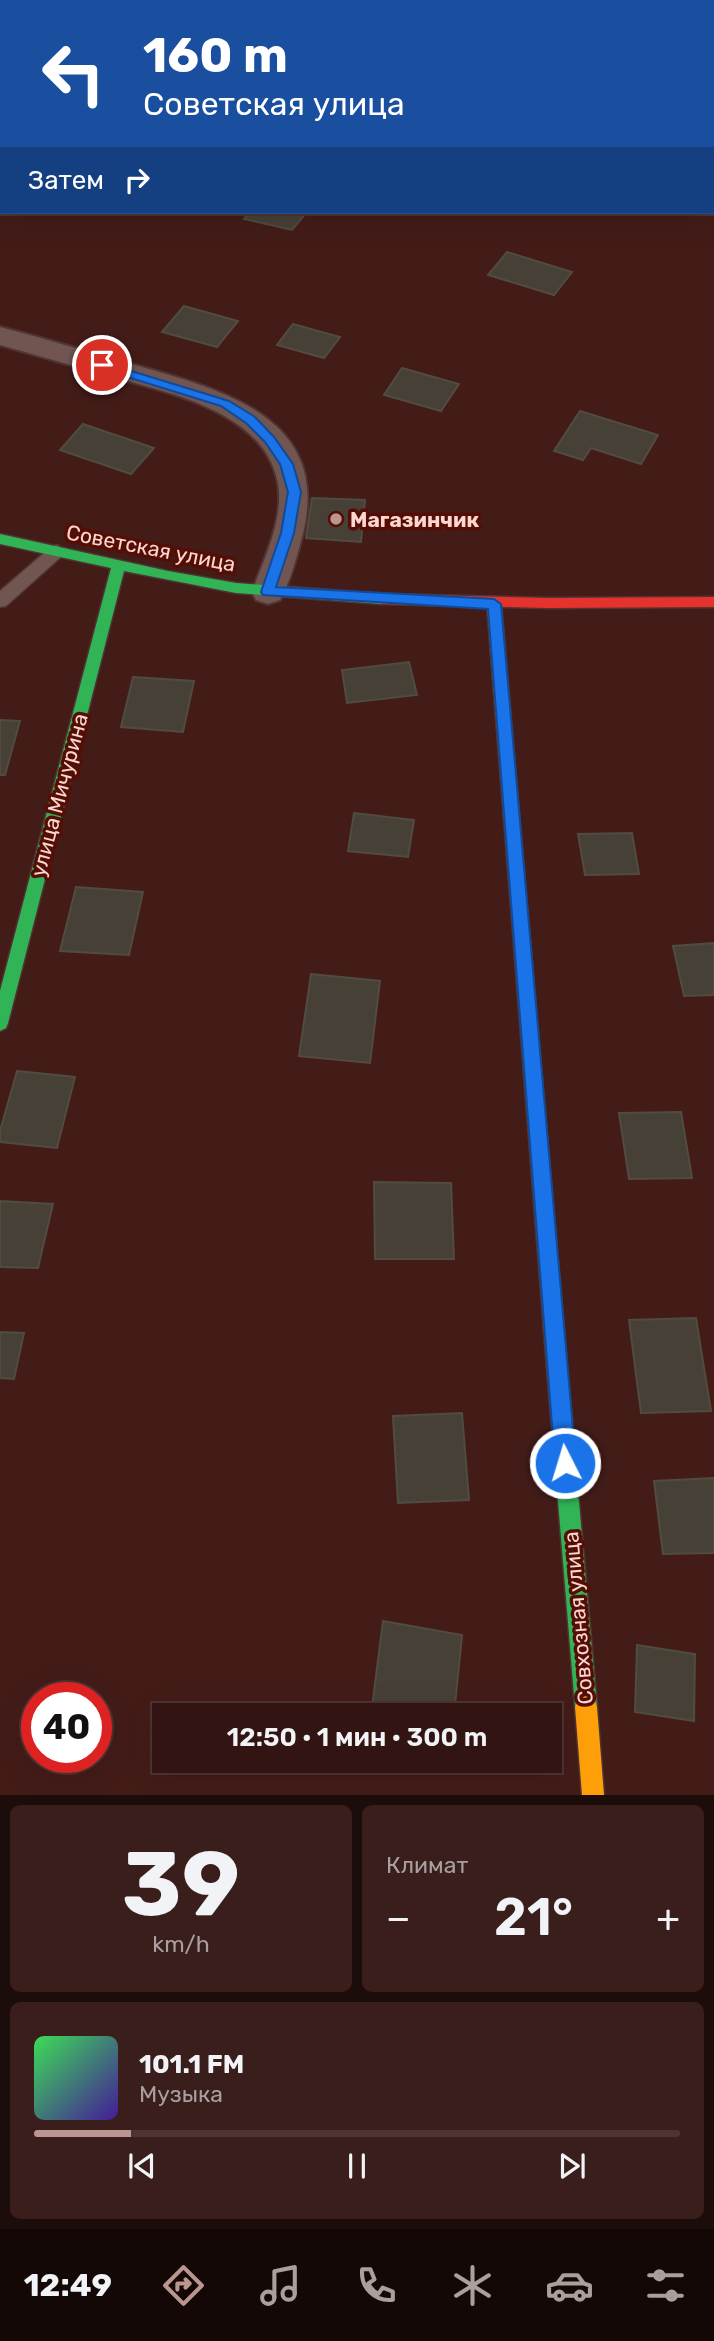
<!DOCTYPE html>
<html lang="ru">
<head>
<meta charset="utf-8">
<style>
  :root { --surface:#321512; --page:#3a1e1b; --text:#f1f3f6; --muted:#a89f9f; --line:#4d3432; --accent:#bb9690 }
  body { margin:0; font-family:Rubik,sans-serif; background:var(--page); color:var(--text); height:100vh; display:flex; flex-direction:column; font-size:26px; white-space:nowrap }
  * { box-sizing:border-box; margin:0 }
  p { font-size:23px; color:var(--muted) }
  .icon { flex:none; width:38px; height:38px; fill:none; stroke:currentColor; stroke-width:2; stroke-linecap:round; stroke-linejoin:round }
  .map { position:relative; height:1795px; overflow:hidden }
  .drawer { display:flex; flex-direction:column; gap:10px; padding:10px; background:#1c0c0a; flex:1 }
  .drawer>* { flex:none }
  .banner { position:absolute; left:0px; top:0px; width:714px; height:214px; box-shadow:0 7px 28px #0002,0 0 0 2px var(--line); background:#1a4fa0; color:#fff; overflow:hidden }
  .speed { position:absolute; left:21px; top:1682px; display:flex; gap:14px; font-size:35px; font-weight:700; text-align:center }
  .speed>* { display:grid; place-content:center; width:91px; height:91px; border-radius:50%; background:var(--surface); box-shadow:0 7px 28px #0002,0 0 0 2px var(--line); line-height:1 }
  .speed .limit { border:10px solid #d22; background:#fff; color:#111 }
  .pin { position:absolute; display:grid; place-items:center; width:60px; height:60px; color:#fff; margin:-30px; border:4px solid #fff; border-radius:50%; box-shadow:0 2px 7px #0007 }
  .me { position:absolute; width:77px; margin:-38px; rotate:355deg; stroke-linejoin:round; filter:drop-shadow(0 0 5px #0008) }
  .turn { display:flex; align-items:center; gap:24px; height:147px; padding:0 28px; font-size:32px }
  .turn .icon { width:91px; height:91px; stroke-width:2.5 }
  .turn b { display:block; font-size:49px; line-height:60px }
  .then { display:flex; align-items:center; height:66px; padding:0 28px; background:#0003; gap:14px; font-size:26px }
  .big { font-size:52px; font-weight:600; line-height:1.1 }
  .drawer .widget { flex:1; display:flex; flex-direction:column; justify-content:center; gap:10px; min-width:0; padding:0 24px; border-radius:10px; background:var(--page) }
  .drawer .dial { align-items:center; gap:0 }
  .dial b { font-size:91px; line-height:1 }
  .song { display:flex; align-items:center; gap:21px }
  .cover { width:84px; height:84px; border-radius:10px; background:linear-gradient(135deg,hsl(130 70% 55%),hsl(260 70% 35%)) }
  .played { height:7px; border-radius:4px; background:linear-gradient(90deg,var(--accent) 15%,var(--line) 15%) }
  .keys { display:flex; justify-content:space-around; direction:ltr }
  .heat { display:flex; justify-content:space-between; align-items:center; font-size:38px; direction:ltr }
  .drawer .tiles { flex:1; display:grid; gap:10px; grid-template-columns:1fr 1fr }
  .widget:last-child { grid-column:span 2 }
  .trip { position:absolute; left:152px; top:1703px; width:410px; height:70px; border-radius:0px; background:var(--surface); box-shadow:0 7px 28px #0002,0 0 0 2px var(--line); font-weight:600; line-height:70px; text-align:center }
  .dock { display:flex; height:112px; justify-content:space-around; align-items:center; background:#140807; color:var(--muted) }
  .dock .icon { width:49px; height:49px }
  .dock .active { color:var(--accent) }
  .dock b { font-size:32px; color:var(--text) }
  .map>svg:first-child { display:block }
  .building { fill:#474036; stroke:#514b40; stroke-width:2 }
  .lines { fill:none; stroke-linecap:round; stroke-linejoin:round }
  .lane-casing { stroke:#503432; stroke-width:3 }
  .street-casing { stroke:#503432; stroke-width:4 }
  .fast-casing { stroke:#503432; stroke-width:3 }
  .slow-casing { stroke:#503432; stroke-width:3 }
  .jam-casing { stroke:#503432; stroke-width:3 }
  .lane { fill:#715551; fill-rule:evenodd }
  .street { fill:#715551; fill-rule:evenodd }
  .fast { fill:#30b455; fill-rule:evenodd }
  .slow { fill:#ff9f0a; fill-rule:evenodd }
  .jam { fill:#e5322d; fill-rule:evenodd }
  .route { fill:#1a73e8; stroke:#114b97; stroke-width:2 }
  .poi-dot { fill:#bb9690; stroke:#550e06; stroke-width:2.5 }
  .labels { text-anchor:middle; dominant-baseline:central; stroke-width:7; stroke-linejoin:round; paint-order:stroke }
  .poi-label { font-size:21px; font-weight:bold; fill:#fbd7d0; stroke:#550e06; text-anchor:start }
  .street-label { font-size:21px; fill:#fbd7d0; stroke:#550e06 }
</style>
</head>
<body>
<div class="map">
<svg width="714" height="1795" viewBox="0 0 714 1795">
  <rect width="100%" height="100%" fill="#431c18"/>
  <!-- building -->
  <g class="building">
    <path d="M250,212H307L292,230L244,219Z"/>
    <path d="M507,252L572,272L554,295L488,275Z"/>
    <path d="M184,306L238,321L217,347L162,332Z"/>
    <path d="M293,324L340,337L324,358L277,345Z"/>
    <path d="M402,368L459,384L441,411L384,395Z"/>
    <path d="M580,411L658,435L641,464L591,448L583,460L554,451Z"/>
    <path d="M83,424L154,448L131,474L60,450Z"/>
    <path d="M312,498L365,500L361,542L306,538Z"/>
    <path d="M409,662L417,695L347,703L342,670Z"/>
    <path d="M133,677L194,681L183,732L121,727Z"/>
    <path d="M0,720L20,721L5,775H0Z"/>
    <path d="M354,813L414,820L408,857L348,851Z"/>
    <path d="M632,833L639,874L585,875L578,834Z"/>
    <path d="M76,887L143,892L129,955L60,951Z"/>
    <path d="M714,943V995L684,996L673,946Z"/>
    <path d="M311,974L380,981L370,1063L299,1056Z"/>
    <path d="M17,1071L75,1077L57,1148L0,1142V1131Z"/>
    <path d="M681,1112L692,1178L629,1179L619,1113Z"/>
    <path d="M374,1182L451,1183L454,1259H375Z"/>
    <path d="M0,1201L53,1204L38,1268L0,1267Z"/>
    <path d="M696,1318L711,1411L641,1413L629,1320Z"/>
    <path d="M0,1332L24,1333L14,1379L0,1378Z"/>
    <path d="M462,1413L469,1500L398,1503L393,1416Z"/>
    <path d="M714,1478V1553L663,1554L654,1481Z"/>
    <path d="M383,1621L462,1635L454,1715H371Z"/>
    <path d="M637,1645L695,1654L694,1721L635,1712Z"/>
  </g>
  <g class="lines">
    <defs>
      <path id="lane" d="M57,545L66,551L63,555L6,606L0,607V591L51,547Z"/>
      <g id="street">
        <rect x="211" y="0" width="22" height="2"/>
        <rect x="459" y="0" width="22" height="2"/>
        <rect x="0" y="51" width="2" height="14"/>
        <rect x="712" y="179" width="2" height="16"/>
        <path d="M0,327C43,338 85,351 128,363C219,389 337,416 301,541C296,560 290,582 280,600L268,604L256,600L252,592C264,558 286,516 277,479C261,411 169,393 113,377C75,366 38,356 0,345Z"/>
      </g>
      <g id="fast">
        <path d="M0,534L168,571L236,583L382,594L389,599L382,604L236,593L124,571L8,1023L6,1028L0,1031V991L111,568L0,544Z"/>
        <path d="M555,1333L562,1336L565,1343L597,1707L594,1715L586,1718L578,1715L575,1707L545,1343L548,1336Z"/>
      </g>
      <g id="slow">
        <path d="M494,599L501,604L528,919L526,924L520,926L514,924L512,919L487,604Z"/>
        <path d="M586,1696L594,1699L597,1707L604,1795H582L575,1707L578,1699Z"/>
      </g>
      <g id="jam">
        <path d="M382,594L548,598L714,597V607L548,608L382,604L375,599Z"/>
        <path d="M520,912L526,914L528,919L565,1343L562,1350L555,1353L548,1350L545,1343L512,919L514,914Z"/>
      </g>
    </defs>
    <!-- lane casing -->
    <use href="#lane" class="lane-casing"/>
    <!-- street casing -->
    <use href="#street" class="street-casing"/>
    <!-- fast casing -->
    <use href="#fast" class="fast-casing"/>
    <!-- slow casing -->
    <use href="#slow" class="slow-casing"/>
    <!-- jam casing -->
    <use href="#jam" class="jam-casing"/>
    <!-- lane -->
    <use href="#lane" class="lane"/>
    <!-- street -->
    <use href="#street" class="street"/>
    <!-- fast -->
    <use href="#fast" class="fast"/>
    <!-- slow -->
    <use href="#slow" class="slow"/>
    <!-- jam -->
    <use href="#jam" class="jam"/>
  </g>
  <!-- route -->
  <path class="route" d="M102,362L229,401L255,417L274,437L293,464L301,492L294,533L276,587L494,599L501,604L576,1463L573,1470L565,1473L558,1470L555,1463L488,609L263,595L261,592L281,533L288,492L280,464L265,442L246,423L221,406L98,368L96,365Z"/>
  <!-- markers -->
  <circle class="poi-dot" cx="336" cy="519" r="7"/>
  <g class="labels">
    <!-- poi labels -->
    <g class="poi-label">
      <text x="350" y="519">Магазинчик</text>
    </g>
    <!-- street labels -->
    <g class="street-label">
      <text transform="translate(151 548) rotate(11)">Советская улица</text>
      <text transform="translate(59 795) rotate(-75)">улица Мичурина</text>
      <text transform="translate(578 1618) rotate(-95)">Совхозная улица</text>
    </g>
  </g>
</svg>
<div class="speed"><div class="limit">40</div></div>
<div class="pin" style="left:102px;top:365px;background:#d93025"><svg class="icon" aria-label="arrive" viewBox="0 0 24 24"><path d="M6 21V4h12l-3 4 3 4H6"/></svg></div>
<svg class="me" style="left:565px;top:1463px" viewBox="-20 -20 40 40"><circle r="17" fill="#1a73e8" stroke="#fff" stroke-width="3"/><path d="M0-11L8 9 0 5-8 9z" fill="#fff"/></svg>
<div class="trip">12:50 · 1 мин · 300 m</div>
<div class="banner">
<div class="turn"><svg class="icon" aria-label="left" viewBox="0 0 24 24"><path d="M17 20v-9H6M10 6l-5 5 5 5"/></svg><div><b>160 m</b>Советская улица</div></div>
<div class="then">Затем<svg class="icon" aria-label="right" viewBox="0 0 24 24"><path d="M7 20v-9h11M14 6l5 5-5 5"/></svg></div>
</div>
</div>
<section class="drawer">
<div class="tiles">
<div class="widget dial"><b>39</b><p>km/h</p></div>
<div class="widget"><p>Климат</p>
<div class="heat"><a>−</a><b class="big">21°</b><a>+</a></div>
</div>
<div class="widget">
<div class="song"><i class="cover"></i><div><b>101.1 FM</b><p>Музыка</p></div></div>
<div class="played"></div>
<div class="keys"><svg class="icon" aria-label="previous" viewBox="0 0 24 24"><path d="M18 5L8 12l10 7zM5 5v14"/></svg><svg class="icon" aria-label="pause" viewBox="0 0 24 24"><path d="M8 5v14M16 5v14"/></svg><svg class="icon" aria-label="next" viewBox="0 0 24 24"><path d="M6 5l10 7-10 7zM19 5v14"/></svg></div>
</div>
</div>
</section>
<nav class="dock">
<b>12:49</b>
<svg class="icon active" aria-label="directions" viewBox="0 0 24 24"><path d="M12 3l9 9-9 9-9-9zM9 14v-3h6M13 9l2 2-2 2"/></svg>
<svg class="icon" aria-label="music" viewBox="0 0 24 24"><path d="M9 18V5l10-2v13"/><circle cx="6" cy="18" r="3"/><circle cx="16" cy="16" r="3"/></svg>
<svg class="icon" aria-label="phone" viewBox="0 0 24 24"><path d="M5 4h4l2 5-3 2q2 4 5 5l2-3 5 2v4C11 20 4 13 5 4z"/></svg>
<svg class="icon" aria-label="climate" viewBox="0 0 24 24"><path d="M12 3v18M4 7l16 10M4 17L20 7"/></svg>
<svg class="icon" aria-label="car" viewBox="0 0 24 24"><path d="M5 17H2v-5l4-1 3-4h7l3 4 3 1v5h-3M9 17h6M6 11h13"/><circle cx="7" cy="17" r="2"/><circle cx="17" cy="17" r="2"/></svg>
<svg class="icon" aria-label="filters" viewBox="0 0 24 24"><path d="M4 7h16M4 17h16"/><circle cx="9" cy="7" r="2"/><circle cx="15" cy="17" r="2"/></svg>
</nav>
</body>
</html>
